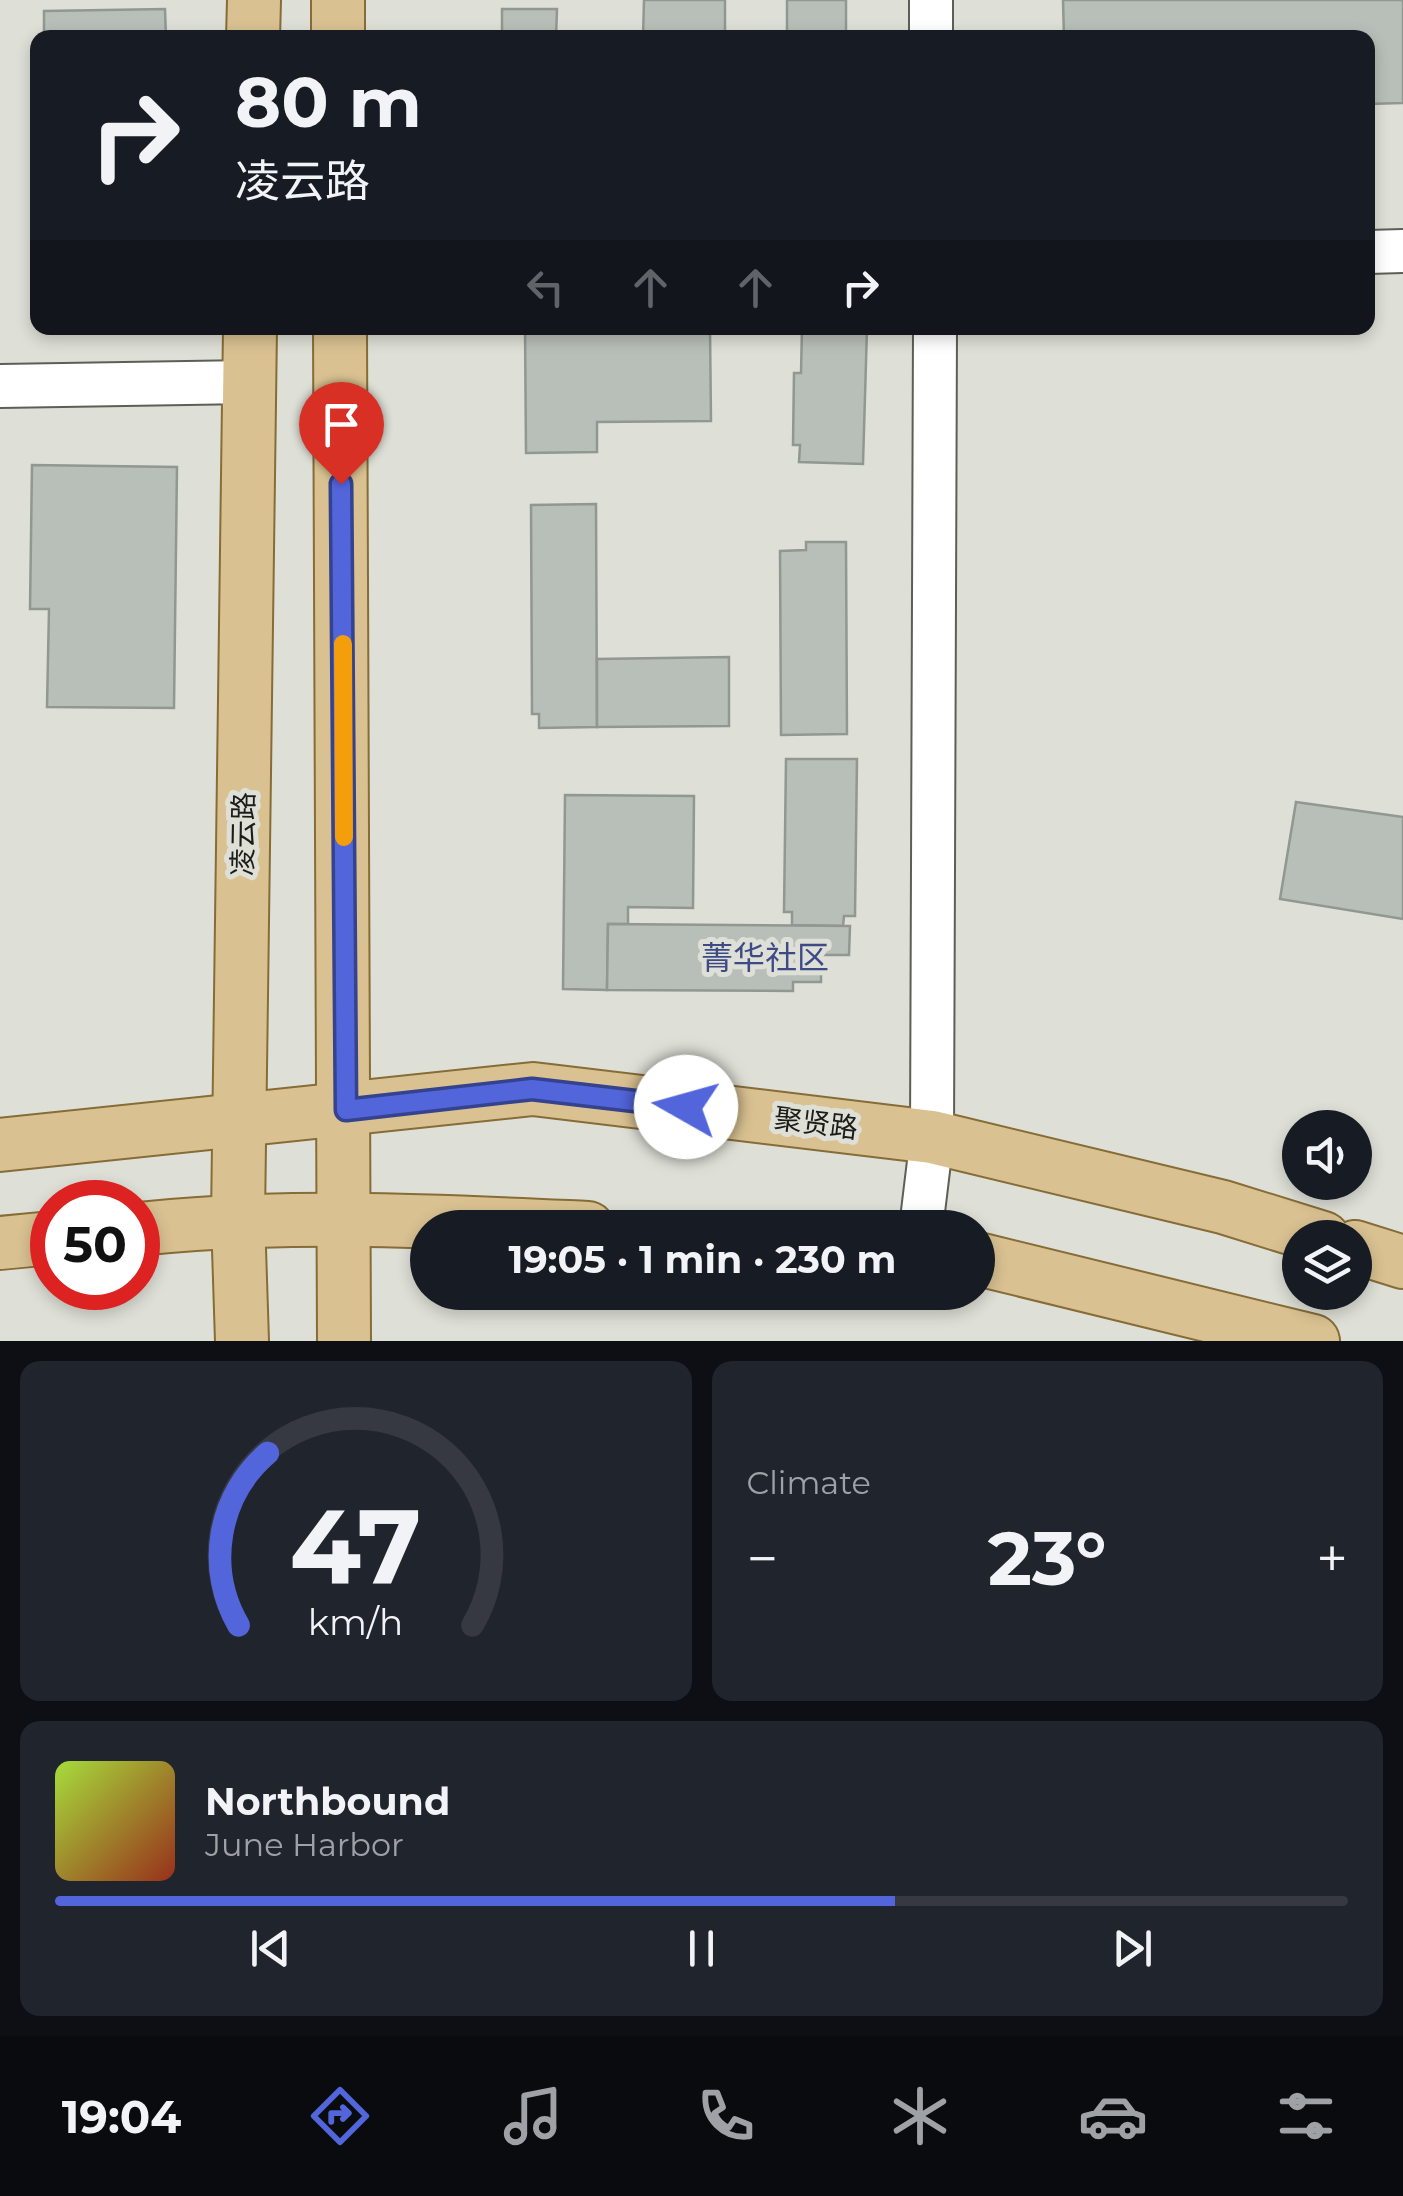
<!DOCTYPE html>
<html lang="en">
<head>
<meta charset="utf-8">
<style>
  :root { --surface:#171b24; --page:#20242c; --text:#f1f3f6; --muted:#9ea1a6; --line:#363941; --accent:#5265db }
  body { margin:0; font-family:Montserrat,"Noto Sans SC",sans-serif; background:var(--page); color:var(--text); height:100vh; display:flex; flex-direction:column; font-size:38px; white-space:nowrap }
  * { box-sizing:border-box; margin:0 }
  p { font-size:32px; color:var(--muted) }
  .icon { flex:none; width:55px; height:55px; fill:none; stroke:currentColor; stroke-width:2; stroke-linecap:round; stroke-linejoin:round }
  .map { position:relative; height:1341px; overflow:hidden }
  .side { display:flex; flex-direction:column; gap:20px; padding:20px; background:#0d0f14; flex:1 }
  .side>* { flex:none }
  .banner { position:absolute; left:30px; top:30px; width:1345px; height:305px; border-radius:20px; box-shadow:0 5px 15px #0003; background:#171b24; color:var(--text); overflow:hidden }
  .tools { position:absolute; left:1282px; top:1110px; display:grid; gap:20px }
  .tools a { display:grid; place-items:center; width:90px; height:90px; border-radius:50%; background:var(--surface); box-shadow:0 5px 15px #0003; font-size:50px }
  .speed { position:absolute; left:30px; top:1180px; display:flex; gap:20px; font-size:50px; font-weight:700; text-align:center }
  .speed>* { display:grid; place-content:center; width:130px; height:130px; border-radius:50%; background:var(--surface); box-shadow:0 5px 15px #0003; line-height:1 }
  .speed .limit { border:15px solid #d22; background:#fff; color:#111 }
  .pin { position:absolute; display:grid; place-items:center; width:85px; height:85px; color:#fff; margin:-102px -42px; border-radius:50% 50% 50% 0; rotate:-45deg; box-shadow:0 0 10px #0007 }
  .pin .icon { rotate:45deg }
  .me { position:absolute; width:110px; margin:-55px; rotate:277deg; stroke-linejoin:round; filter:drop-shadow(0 0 8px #0008) }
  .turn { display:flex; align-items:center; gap:35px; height:210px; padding:0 40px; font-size:45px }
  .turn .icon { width:130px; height:130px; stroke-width:2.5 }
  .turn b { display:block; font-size:70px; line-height:85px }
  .lanes { display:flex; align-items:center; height:95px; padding:0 40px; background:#0003; justify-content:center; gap:50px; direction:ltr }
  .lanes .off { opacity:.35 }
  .big { font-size:75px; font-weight:700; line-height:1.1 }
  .side .tile { flex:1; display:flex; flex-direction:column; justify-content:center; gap:15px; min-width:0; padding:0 35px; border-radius:20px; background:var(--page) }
  .side .dial { align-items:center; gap:0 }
  .dial svg { height:260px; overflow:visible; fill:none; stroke:var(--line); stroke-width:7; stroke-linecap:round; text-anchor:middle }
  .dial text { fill:var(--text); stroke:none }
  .song { display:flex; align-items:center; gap:30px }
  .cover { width:120px; height:120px; border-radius:15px; background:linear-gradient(135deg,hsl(80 70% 55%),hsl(10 70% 35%)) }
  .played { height:10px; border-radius:5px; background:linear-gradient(90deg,var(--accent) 65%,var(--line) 65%) }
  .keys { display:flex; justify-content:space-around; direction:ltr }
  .heat { display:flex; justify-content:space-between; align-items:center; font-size:55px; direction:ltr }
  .side .tiles { flex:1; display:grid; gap:20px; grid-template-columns:1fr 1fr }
  .tile:last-child { grid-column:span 2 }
  .trip { position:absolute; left:410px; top:1210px; width:585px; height:100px; border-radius:50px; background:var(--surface); box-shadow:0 5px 15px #0003; font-weight:700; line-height:100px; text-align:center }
  .tabs { display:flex; height:160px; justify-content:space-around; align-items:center; background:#090b0e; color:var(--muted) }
  .tabs .icon { width:70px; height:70px }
  .tabs .on { color:var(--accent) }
  .tabs b { font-size:45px; color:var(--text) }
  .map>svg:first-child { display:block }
  .building { fill:#b8beb8; stroke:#919791; stroke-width:2.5 }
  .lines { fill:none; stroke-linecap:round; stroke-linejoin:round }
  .minor-casing { stroke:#5d5e57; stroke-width:46 }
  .major-casing { stroke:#866c37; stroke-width:56 }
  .minor { stroke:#fff; stroke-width:42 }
  .major { stroke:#d9c191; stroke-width:52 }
  .route-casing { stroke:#35428e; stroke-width:25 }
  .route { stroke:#5265db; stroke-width:18 }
  .slow { stroke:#f59e0b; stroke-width:18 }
  .labels { text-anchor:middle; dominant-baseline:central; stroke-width:10; stroke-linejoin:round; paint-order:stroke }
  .street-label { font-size:28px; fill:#1b1b18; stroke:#dee0d7 }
  .quarter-label { font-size:32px; fill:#3d4a86; stroke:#dee0d7 }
</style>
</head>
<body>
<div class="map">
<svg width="1403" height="1341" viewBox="0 0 1403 1341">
  <rect width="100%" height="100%" fill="#dee0d7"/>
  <!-- building -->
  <g class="building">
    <path d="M644,0H725V38H643Z"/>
    <rect x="787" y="0" width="59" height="38"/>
    <path d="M1063,0H1403V103L1368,104V38H1064Z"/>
    <path d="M165,9L166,38H44V11Z"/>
    <path d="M502,9H557L556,38H502Z"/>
    <path d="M525,328H710L711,421L597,422V452L526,453Z"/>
    <path d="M802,328H867L863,464L799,462L800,445H793L794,373H801Z"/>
    <path d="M32,465L177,467L174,708L47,707L49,609H30Z"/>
    <path d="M596,504L597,727L539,728V714H532L531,505Z"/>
    <path d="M806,542H846L847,734L781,735L780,551L806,550Z"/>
    <path d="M729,657V726L597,727V659Z"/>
    <path d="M786,759H857L855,916H844L843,926L792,925V912H784Z"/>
    <path d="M565,795L694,796L693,908L628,907V924H608L607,990L563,989Z"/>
    <path d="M1296,802L1403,817V919L1280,899Z"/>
    <path d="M608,924L850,926L849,955H821V982H793V991L607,990Z"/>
  </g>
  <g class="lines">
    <defs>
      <g id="minor">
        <path d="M931,0V38"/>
        <path d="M1368,252L1403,251"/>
        <path d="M0,386L249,382"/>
        <path d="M921,1228L932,1137L935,328"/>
      </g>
      <g id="major">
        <path d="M338,0V38"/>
        <path d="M253,38L254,0"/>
        <path d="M340,328L344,1341"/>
        <path d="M0,1145L533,1089L932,1137L1223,1207L1323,1238"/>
        <path d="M138,1229C288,1213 437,1221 588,1228"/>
        <path d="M0,1243L52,1238"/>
        <path d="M1355,1247L1403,1262"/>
        <path d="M978,1259L1313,1341"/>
        <path d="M242,1341L238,1218L250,328"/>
      </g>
    </defs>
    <!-- minor casing -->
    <use href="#minor" class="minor-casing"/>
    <!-- major casing -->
    <use href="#major" class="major-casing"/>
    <!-- minor -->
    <use href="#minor" class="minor"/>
    <!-- major -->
    <use href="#major" class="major"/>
  </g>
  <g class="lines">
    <defs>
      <path id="route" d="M341,484L346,1110L532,1089L686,1107"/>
    </defs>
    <!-- route casing -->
    <use href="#route" class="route-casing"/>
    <!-- route -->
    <use href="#route" class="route"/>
    <!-- slow -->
    <path class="slow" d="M343,644L344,837"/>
  </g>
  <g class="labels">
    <!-- street labels -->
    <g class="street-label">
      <text transform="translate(243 834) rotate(-89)">凌云路</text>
      <text transform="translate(816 1123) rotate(7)">聚贤路</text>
    </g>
    <!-- quarter labels -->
    <g class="quarter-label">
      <text x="765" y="957">菁华社区</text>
    </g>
  </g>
</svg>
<div class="tools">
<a><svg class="icon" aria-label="sound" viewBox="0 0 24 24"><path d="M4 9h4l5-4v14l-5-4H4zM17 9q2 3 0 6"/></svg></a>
<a><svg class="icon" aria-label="layers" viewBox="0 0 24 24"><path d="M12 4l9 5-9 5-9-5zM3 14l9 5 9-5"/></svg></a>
</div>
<div class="speed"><div class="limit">50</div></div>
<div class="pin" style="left:341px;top:484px;background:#d93025"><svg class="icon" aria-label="arrive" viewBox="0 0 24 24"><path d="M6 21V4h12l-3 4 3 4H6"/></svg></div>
<svg class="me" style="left:686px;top:1107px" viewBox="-20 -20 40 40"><circle r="19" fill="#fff"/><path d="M0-13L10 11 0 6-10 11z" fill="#5265db"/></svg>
<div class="trip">19:05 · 1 min · 230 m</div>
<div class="banner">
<div class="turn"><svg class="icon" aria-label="right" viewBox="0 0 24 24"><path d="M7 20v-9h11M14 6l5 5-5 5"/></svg><div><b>80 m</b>凌云路</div></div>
<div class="lanes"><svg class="icon off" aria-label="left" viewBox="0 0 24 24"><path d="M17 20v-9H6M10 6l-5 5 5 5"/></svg><svg class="icon off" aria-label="ahead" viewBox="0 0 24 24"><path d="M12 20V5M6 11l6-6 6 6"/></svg><svg class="icon off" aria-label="ahead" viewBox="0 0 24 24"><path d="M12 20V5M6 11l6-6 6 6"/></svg><svg class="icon" aria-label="right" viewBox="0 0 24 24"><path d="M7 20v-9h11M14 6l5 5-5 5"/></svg></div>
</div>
</div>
<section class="side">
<div class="tiles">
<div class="tile dial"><svg viewBox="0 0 100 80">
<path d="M14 69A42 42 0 1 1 86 69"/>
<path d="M14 69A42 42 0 0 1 23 16" stroke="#5265db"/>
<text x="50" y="56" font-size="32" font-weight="700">47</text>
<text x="50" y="72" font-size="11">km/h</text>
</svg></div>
<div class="tile"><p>Climate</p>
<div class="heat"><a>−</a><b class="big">23°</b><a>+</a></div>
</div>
<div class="tile">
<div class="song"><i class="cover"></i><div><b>Northbound</b><p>June Harbor</p></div></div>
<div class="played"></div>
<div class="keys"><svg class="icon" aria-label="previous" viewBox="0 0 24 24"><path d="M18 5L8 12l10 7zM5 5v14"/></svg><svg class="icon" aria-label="pause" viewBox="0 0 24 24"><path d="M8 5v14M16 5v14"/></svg><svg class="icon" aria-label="next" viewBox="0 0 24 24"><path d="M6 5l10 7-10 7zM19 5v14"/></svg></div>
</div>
</div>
</section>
<nav class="tabs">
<b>19:04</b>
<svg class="icon on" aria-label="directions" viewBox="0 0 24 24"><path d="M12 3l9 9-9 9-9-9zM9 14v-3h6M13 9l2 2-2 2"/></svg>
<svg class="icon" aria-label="music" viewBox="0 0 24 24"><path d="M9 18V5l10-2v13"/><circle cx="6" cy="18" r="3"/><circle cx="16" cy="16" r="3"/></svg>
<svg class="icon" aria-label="phone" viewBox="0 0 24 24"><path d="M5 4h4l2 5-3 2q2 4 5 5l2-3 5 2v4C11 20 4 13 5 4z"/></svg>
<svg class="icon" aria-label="climate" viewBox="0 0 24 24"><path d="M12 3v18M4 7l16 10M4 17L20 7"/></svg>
<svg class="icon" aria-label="car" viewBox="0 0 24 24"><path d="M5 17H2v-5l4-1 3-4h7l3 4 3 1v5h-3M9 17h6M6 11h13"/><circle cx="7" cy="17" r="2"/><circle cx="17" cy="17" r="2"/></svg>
<svg class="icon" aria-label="filters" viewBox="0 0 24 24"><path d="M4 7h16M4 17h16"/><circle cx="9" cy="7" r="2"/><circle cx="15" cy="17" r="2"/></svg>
</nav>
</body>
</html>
